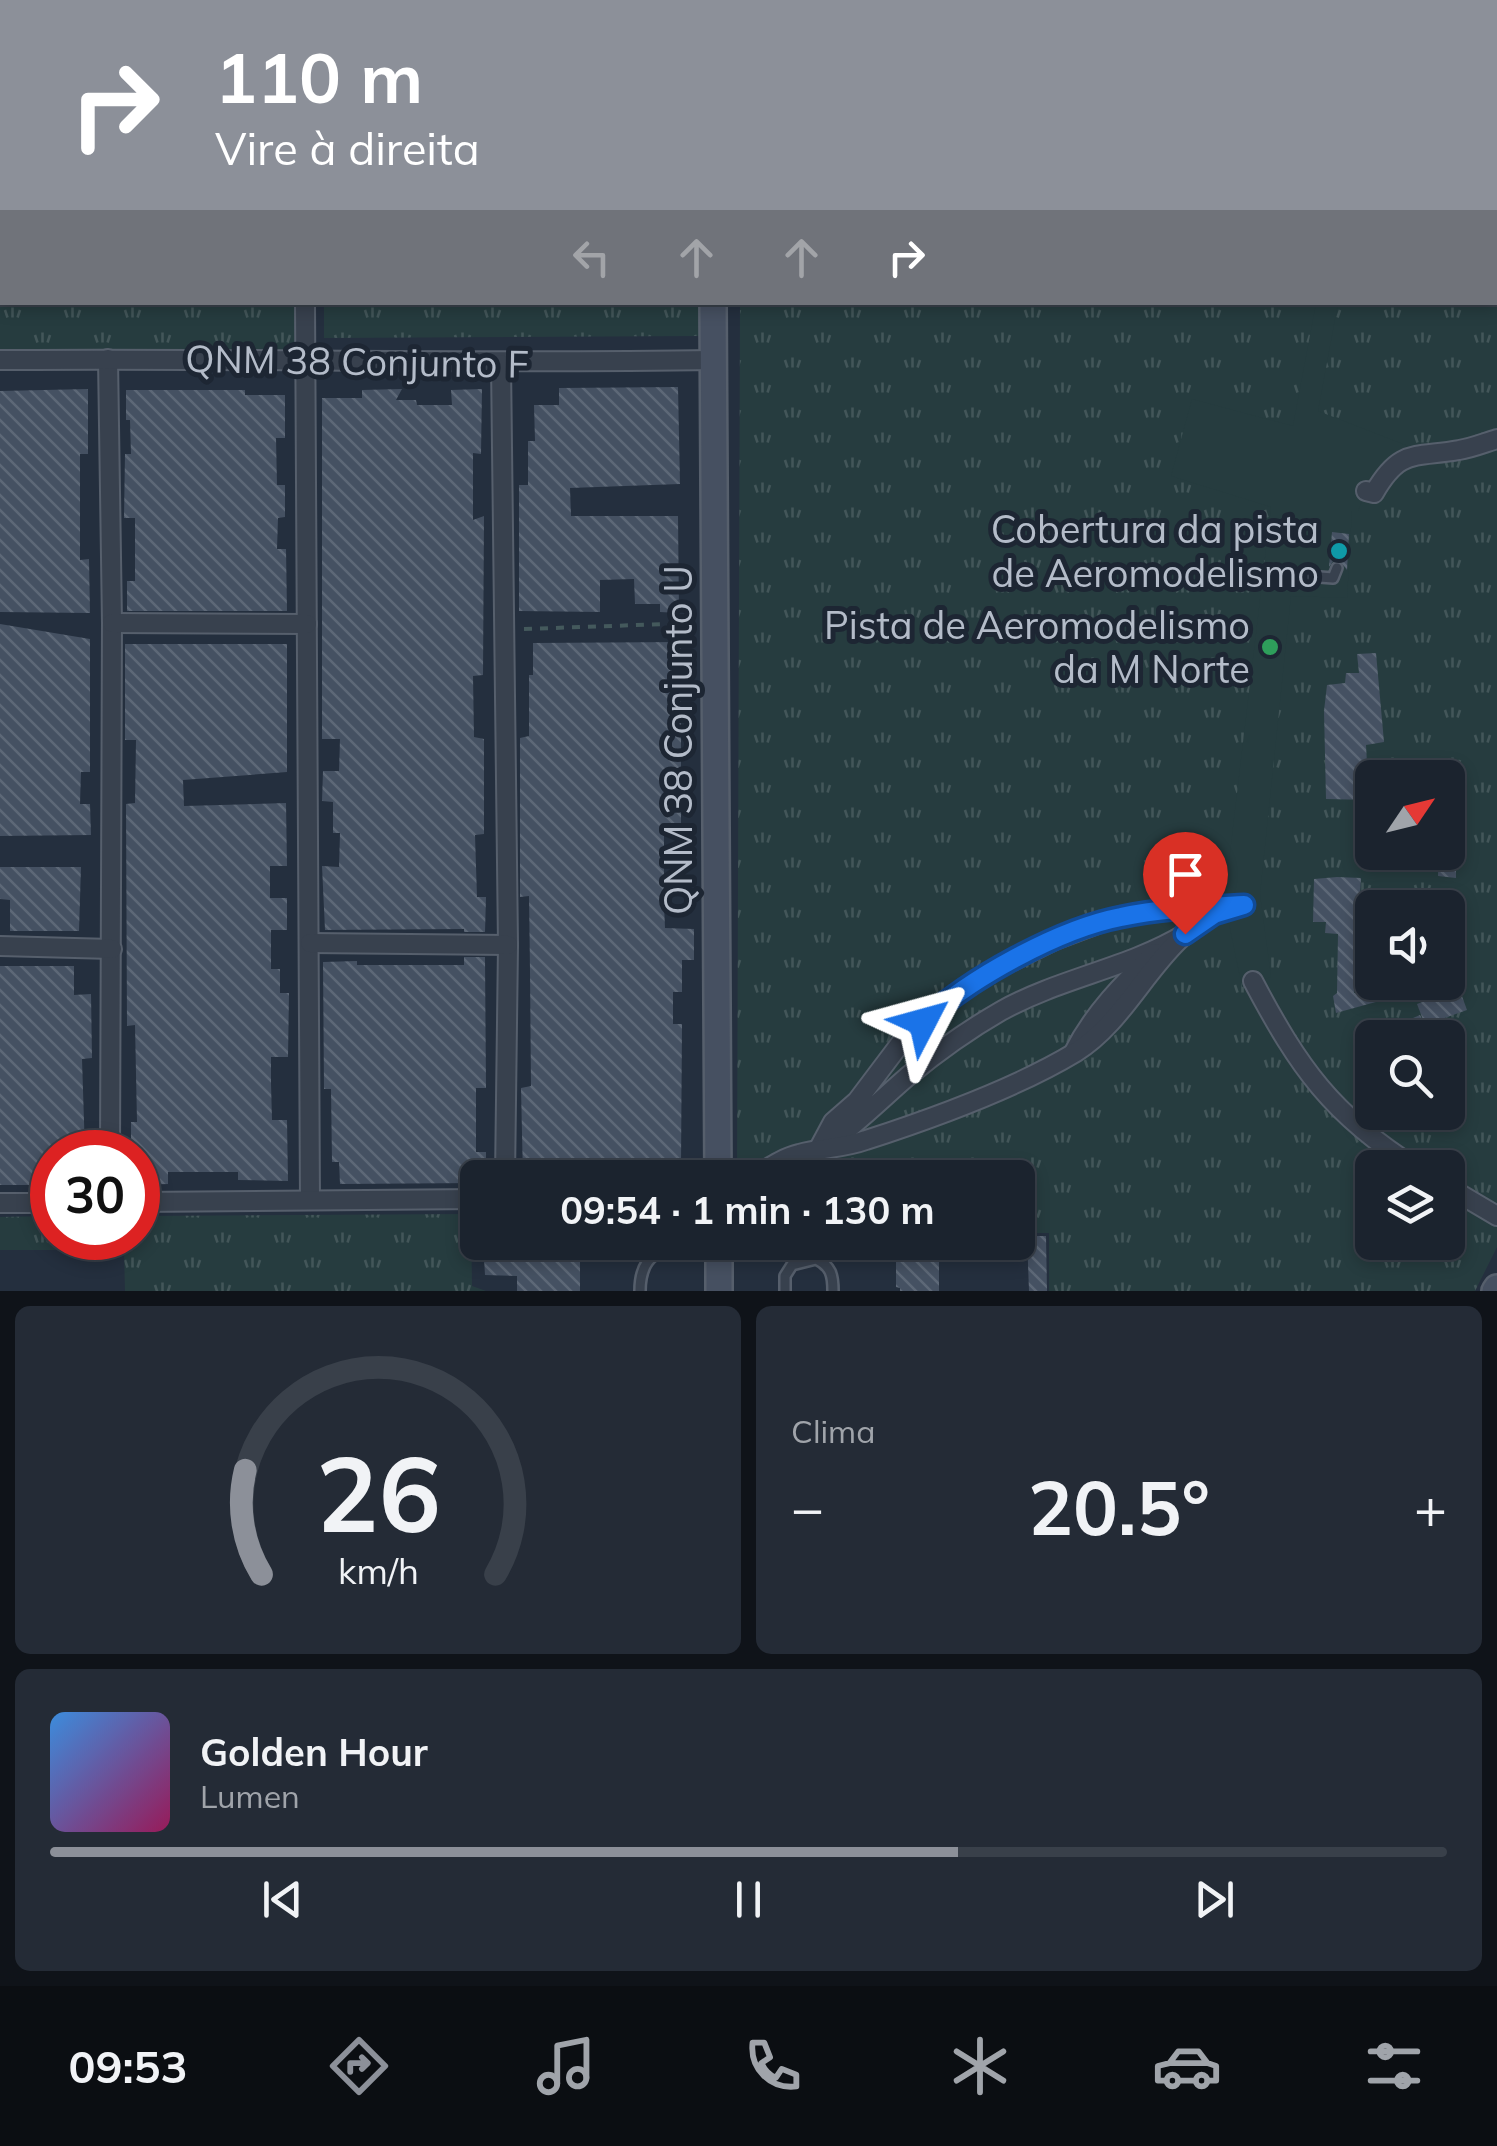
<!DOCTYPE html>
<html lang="pt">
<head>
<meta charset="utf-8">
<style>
  :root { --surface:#1b232e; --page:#242b36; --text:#f1f3f6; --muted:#a0a4aa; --line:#39404a; --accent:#8c9099 }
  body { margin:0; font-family:Mulish,sans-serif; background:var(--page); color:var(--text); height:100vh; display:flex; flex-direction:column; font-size:38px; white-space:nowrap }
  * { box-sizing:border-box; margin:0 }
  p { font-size:32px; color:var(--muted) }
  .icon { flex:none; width:55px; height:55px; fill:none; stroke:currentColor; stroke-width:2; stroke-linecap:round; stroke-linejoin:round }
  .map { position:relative; height:1291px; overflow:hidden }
  .side { display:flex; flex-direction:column; gap:15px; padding:15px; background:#0f1319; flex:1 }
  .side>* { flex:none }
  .guide { position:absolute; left:0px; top:0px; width:1498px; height:305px; box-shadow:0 5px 15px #0003,0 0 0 2px var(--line); background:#8c9099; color:#fff; overflow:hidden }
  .needle { width:65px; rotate:55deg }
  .controls { position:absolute; left:1355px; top:760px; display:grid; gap:20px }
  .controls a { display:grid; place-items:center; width:110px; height:110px; border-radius:15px; background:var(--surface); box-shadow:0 5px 15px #0003,0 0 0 2px var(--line); font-size:50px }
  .speed { position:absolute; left:30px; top:1130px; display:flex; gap:20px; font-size:50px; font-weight:700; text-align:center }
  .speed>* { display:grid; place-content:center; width:130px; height:130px; border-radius:50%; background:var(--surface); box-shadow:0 5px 15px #0003,0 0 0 2px var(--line); line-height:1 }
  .speed .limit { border:15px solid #d22; background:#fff; color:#111 }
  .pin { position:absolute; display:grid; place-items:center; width:85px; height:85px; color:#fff; margin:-102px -42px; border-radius:50% 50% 50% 0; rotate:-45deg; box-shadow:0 0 10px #0007 }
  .pin .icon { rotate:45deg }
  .me { position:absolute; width:110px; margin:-55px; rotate:51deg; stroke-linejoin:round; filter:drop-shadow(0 0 8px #0008) }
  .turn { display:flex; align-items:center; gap:35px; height:210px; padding:0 50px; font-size:45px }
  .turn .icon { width:130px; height:130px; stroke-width:2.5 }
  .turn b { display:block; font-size:70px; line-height:85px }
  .lanes { display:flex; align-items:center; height:95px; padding:0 50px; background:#0003; justify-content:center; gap:50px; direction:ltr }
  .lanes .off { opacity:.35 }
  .big { font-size:75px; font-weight:700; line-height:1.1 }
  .side .tile { flex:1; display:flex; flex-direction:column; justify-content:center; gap:15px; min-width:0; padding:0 35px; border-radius:15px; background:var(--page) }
  .side .dial { align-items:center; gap:0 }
  .dial svg { height:260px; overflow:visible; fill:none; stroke:var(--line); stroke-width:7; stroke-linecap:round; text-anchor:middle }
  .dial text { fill:var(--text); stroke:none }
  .song { display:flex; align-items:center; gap:30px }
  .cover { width:120px; height:120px; border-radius:15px; background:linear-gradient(135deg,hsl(210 70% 55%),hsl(330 70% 35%)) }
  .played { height:10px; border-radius:5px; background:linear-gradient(90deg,var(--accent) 65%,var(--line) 65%) }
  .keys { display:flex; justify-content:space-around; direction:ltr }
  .heat { display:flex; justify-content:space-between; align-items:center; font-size:55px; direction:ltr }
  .side .tiles { flex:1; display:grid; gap:15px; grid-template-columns:1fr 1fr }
  .tile:last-child { grid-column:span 2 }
  .trip { position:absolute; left:460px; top:1160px; width:575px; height:100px; border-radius:15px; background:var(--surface); box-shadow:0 5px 15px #0003,0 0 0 2px var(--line); font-weight:700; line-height:100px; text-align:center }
  .tabs { display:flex; height:160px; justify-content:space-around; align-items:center; background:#0b0e12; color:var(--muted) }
  .tabs .icon { width:70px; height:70px }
  .tabs .active { color:var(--accent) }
  .tabs b { font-size:45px; color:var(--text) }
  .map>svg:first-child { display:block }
  .grass { fill:url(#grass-tufts); fill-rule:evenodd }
  .pitch { fill:#263c3f }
  .building { fill:url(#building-back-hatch) }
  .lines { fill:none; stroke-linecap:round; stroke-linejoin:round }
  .lane-casing { stroke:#565f6c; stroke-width:14 }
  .street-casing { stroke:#565f6c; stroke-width:22 }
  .secondary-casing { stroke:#565f6c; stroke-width:30 }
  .path { stroke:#44595c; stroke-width:4; stroke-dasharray:8 8; stroke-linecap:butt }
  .lane { stroke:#38414e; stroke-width:9 }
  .street { stroke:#38414e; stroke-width:18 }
  .secondary { stroke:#465061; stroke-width:25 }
  .route-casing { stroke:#114b97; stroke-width:25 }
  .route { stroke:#1a73e8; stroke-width:18 }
  .culture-dot { fill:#0f9aa8; stroke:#1d2633; stroke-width:4 }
  .leisure-dot { fill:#2e9e5b; stroke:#1d2633; stroke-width:4 }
  .labels { text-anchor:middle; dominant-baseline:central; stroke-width:10; stroke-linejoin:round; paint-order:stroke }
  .street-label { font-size:38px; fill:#b4bcc9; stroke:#1d2633 }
  .poi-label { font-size:38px; fill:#b4bcc9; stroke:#1d2633; text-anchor:end }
</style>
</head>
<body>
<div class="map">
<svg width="1497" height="1291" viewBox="0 0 1497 1291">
  <defs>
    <pattern id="grass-tufts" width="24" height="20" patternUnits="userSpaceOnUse" patternTransform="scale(2.5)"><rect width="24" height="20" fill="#263c3f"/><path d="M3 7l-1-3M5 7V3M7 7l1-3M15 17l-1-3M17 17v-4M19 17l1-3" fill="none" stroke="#435659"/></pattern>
    <pattern id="building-back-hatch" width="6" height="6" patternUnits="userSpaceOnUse" patternTransform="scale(2.5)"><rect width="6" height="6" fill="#455162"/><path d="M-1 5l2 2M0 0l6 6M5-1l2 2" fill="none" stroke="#5d6877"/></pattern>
  </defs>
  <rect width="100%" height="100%" fill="#242f3e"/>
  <!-- grass -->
  <g class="grass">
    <path d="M741,0H1497V1247L1475,1291H1049V1233H1018V1178H737L740,303L1495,302V2ZM1372,778H1448V852H1372ZM1372,908H1448V982H1372ZM1372,1038H1448V1112H1372ZM1372,1168H1448V1242H1372Z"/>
    <path d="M0,209L2,302L294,303L295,350L0,352Z"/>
    <path d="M324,303H702L701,336L324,338Z"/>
    <path d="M471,1214L472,1286L486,1291H125L124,1250H0V1217L52,1216V1238H138V1216Z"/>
  </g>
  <!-- pitch -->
  <path class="pitch" d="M1316,303H1338L1318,411L1408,446C1380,460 1369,484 1358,511H1352L1347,598L1291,596L1260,894L1271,977L1242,987L1227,914L1226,886L1271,507L1171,476L1192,399L1293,426Z"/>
  <!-- building -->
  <g class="building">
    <path d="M678,387L680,484L570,488L571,516H678L679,613L660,612V604H635L634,579L600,580V612L519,611V485H528V441H535L534,405H559V388Z"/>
    <path d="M88,389V454H80V560L89,559L90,613L0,612V391Z"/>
    <path d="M402,389L396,400H416L417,405H452L451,390L482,389L481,454L473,453V520L484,516L483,675L473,676L474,737L484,739V834L475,835L477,897H486L485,932H464V929L325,930L322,866L339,867L340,833H333V802L322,801L323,771H339L340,739H322V398H362V390Z"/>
    <path d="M126,390H245V395H285V438H276L277,485H285V517L278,518L277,549H286L287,611H127V581H135V518H124L125,454H131L130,420H126Z"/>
    <path d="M1332,532L1349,534L1347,570L1339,560L1333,561L1329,567Z"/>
    <path d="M0,624L90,639V772H81L80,804H90L91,835L0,836Z"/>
    <path d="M681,642V833L664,834V904L665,928L694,929V960H682V992H673V1024H682L681,1165L641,1167V1172L603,1173V1167H562V1178H523L521,1088L531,1086L530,971L529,896L520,897V738L529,736V675H533V643Z"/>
    <path d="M125,644H287V772L183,780L184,806L286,803L287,866H270V898H287V930H271V969H280V993H289L288,1057H271V1083L272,1120H287L288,1181L238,1180V1172H168V1184L138,1185V1152H131V1122H137L135,1025L127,1026L126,804L135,803L136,740H125Z"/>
    <path d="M1376,653L1384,742L1366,745L1369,800L1326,799L1324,711L1327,685L1345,683L1346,673H1359L1357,654Z"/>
    <path d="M1439,852H1456V878L1438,876Z"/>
    <path d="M0,867H81L79,931H10V900L0,899Z"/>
    <path d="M1337,877L1361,878L1354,993L1381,988L1383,1000L1336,1013L1333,996L1337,993L1338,934L1325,933L1326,922H1313L1314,879Z"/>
    <path d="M464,957H485L486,1088H476V1152H486V1178H478V1183L340,1184L339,1162H332L331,1089H324L323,962L357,961V965H464Z"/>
    <path d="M0,966H74V995L91,994L92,1058L82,1059L85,1152H52V1185H0Z"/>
    <path d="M1459,988L1467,1010L1425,1025L1417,1004Z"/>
    <path d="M1420,1015L1428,1031L1415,1038H1404L1399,1024Z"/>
    <path d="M1027,1236H1046L1047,1291H1029Z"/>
    <path d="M483,1242H568V1261H580V1291H517V1276L485,1275Z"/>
    <path d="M896,1245H939V1291H900V1288L896,1287Z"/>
  </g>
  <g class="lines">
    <defs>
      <g id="lane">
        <path d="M1281,574L1333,578L1337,568"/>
        <path d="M640,1291C640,1254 660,1249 692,1242"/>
        <path d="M785,1291V1276L792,1265L816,1259C831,1266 833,1275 833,1291"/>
      </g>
      <g id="street">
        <path d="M107,0V2"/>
        <path d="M305,0V2"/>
        <path d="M494,2V0"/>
        <path d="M0,195H2"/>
        <path d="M305,302L310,1200"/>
        <path d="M108,359L112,623L110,1152"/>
        <path d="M0,360C238,358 476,364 714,360"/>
        <path d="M501,364L508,945L505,1178"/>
        <path d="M1366,491L1374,493C1400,448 1414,458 1459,450C1472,448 1484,443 1497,439"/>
        <path d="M112,623L307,624"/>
        <path d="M1185,934C1129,968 1060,978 1001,1011C968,1030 936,1053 907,1077C877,1103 851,1130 818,1150L833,1122L857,1101L900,1044L946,1000L998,968L1055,940L1116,917L1180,907L1245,905"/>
        <path d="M310,943L508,945"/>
        <path d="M0,946L112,949"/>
        <path d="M1253,981C1299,1068 1332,1115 1416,1168"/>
        <path d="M1074,1052C1093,1014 1124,982 1155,953"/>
        <path d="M752,1178C767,1169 782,1158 799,1154C821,1148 844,1148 866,1140C931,1119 1018,1087 1076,1052C1136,1015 1159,930 1230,909"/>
        <path d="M1448,1187L1497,1216"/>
        <path d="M138,1202L478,1199"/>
        <path d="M0,1203H52"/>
      </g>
      <g id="secondary">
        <path d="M713,2V0"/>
        <path d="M713,302L718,1178"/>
        <path d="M719,1242V1291"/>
        <path d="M1495,1291L1497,1288"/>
      </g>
    </defs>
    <!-- lane casing -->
    <use href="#lane" class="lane-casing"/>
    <!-- street casing -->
    <use href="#street" class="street-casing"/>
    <!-- secondary casing -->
    <use href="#secondary" class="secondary-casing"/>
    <!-- path -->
    <path class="path" d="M524,629L695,623"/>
    <!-- lane -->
    <use href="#lane" class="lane"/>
    <!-- street -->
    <use href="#street" class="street"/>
    <!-- secondary -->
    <use href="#secondary" class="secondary"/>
  </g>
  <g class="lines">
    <defs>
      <path id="route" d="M923,1022C968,979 1059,929 1121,917C1162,908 1203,907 1244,905L1214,914L1185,934"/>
    </defs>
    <!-- route casing -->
    <use href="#route" class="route-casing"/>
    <!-- route -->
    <use href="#route" class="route"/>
  </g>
  <!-- markers -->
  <circle class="culture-dot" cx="1339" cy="551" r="10"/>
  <circle class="leisure-dot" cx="1270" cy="647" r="10"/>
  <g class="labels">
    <!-- street labels -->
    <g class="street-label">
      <text transform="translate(357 361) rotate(1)">QNM 38 Conjunto F</text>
      <text transform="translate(678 740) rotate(-90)">QNM 38 Conjunto U</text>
    </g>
    <!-- poi labels -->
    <g class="poi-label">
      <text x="1319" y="529">Cobertura da pista<tspan x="1319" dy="44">de Aeromodelismo</tspan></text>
      <text x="1250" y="625">Pista de Aeromodelismo<tspan x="1250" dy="44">da M Norte</tspan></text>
    </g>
  </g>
</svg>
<div class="controls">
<a><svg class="needle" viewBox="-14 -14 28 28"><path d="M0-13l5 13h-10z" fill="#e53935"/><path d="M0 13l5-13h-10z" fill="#a0a4aa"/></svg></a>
<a><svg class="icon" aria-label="sound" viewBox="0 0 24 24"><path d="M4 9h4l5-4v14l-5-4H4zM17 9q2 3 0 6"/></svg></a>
<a><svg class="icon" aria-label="search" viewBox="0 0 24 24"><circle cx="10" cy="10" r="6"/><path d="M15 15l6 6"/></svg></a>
<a><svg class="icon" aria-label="layers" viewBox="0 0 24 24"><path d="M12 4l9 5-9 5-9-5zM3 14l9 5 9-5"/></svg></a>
</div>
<div class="speed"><div class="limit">30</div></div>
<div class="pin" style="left:1185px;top:934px;background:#d93025"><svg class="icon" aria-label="arrive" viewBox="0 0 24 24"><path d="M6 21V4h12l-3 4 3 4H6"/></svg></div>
<svg class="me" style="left:923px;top:1022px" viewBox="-20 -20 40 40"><path d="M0-17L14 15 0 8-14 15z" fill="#1a73e8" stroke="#fff" stroke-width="4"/></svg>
<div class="trip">09:54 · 1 min · 130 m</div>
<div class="guide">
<div class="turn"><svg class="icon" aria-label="right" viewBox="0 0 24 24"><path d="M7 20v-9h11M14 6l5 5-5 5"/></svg><div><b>110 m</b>Vire à direita</div></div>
<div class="lanes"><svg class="icon off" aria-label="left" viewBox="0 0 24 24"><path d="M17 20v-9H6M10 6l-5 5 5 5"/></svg><svg class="icon off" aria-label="ahead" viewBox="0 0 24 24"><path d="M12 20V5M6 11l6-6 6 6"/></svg><svg class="icon off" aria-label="ahead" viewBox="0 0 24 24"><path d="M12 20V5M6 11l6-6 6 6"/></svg><svg class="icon" aria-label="right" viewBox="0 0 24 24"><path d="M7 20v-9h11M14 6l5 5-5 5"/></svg></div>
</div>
</div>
<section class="side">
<div class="tiles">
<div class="tile dial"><svg viewBox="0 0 100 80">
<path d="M14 69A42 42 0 1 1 86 69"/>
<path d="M14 69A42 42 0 0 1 9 37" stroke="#8c9099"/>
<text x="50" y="56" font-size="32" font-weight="700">26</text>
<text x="50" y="72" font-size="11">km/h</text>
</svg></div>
<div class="tile"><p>Clima</p>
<div class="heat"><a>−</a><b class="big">20.5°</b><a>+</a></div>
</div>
<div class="tile">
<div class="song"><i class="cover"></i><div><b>Golden Hour</b><p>Lumen</p></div></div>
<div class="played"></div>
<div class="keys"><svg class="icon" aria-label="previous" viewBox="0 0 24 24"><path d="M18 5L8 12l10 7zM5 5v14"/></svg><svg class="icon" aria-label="pause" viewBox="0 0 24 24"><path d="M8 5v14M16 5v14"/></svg><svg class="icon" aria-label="next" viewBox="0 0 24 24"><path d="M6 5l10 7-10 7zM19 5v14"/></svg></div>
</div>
</div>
</section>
<nav class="tabs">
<b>09:53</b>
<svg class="icon active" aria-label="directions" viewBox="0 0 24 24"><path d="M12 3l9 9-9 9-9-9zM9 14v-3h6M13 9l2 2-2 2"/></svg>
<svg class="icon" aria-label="music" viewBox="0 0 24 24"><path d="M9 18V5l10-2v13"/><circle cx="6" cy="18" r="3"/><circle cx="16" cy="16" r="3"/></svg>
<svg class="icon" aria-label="phone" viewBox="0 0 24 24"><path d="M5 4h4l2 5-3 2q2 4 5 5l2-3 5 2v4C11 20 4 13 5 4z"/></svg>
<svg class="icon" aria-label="climate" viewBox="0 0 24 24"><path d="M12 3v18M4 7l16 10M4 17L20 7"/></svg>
<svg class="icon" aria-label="car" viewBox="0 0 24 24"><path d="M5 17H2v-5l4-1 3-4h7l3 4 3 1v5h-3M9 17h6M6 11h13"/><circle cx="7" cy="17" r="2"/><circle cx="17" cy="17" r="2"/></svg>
<svg class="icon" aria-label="filters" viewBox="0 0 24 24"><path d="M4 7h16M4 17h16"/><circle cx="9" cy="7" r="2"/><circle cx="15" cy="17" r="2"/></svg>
</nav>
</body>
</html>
